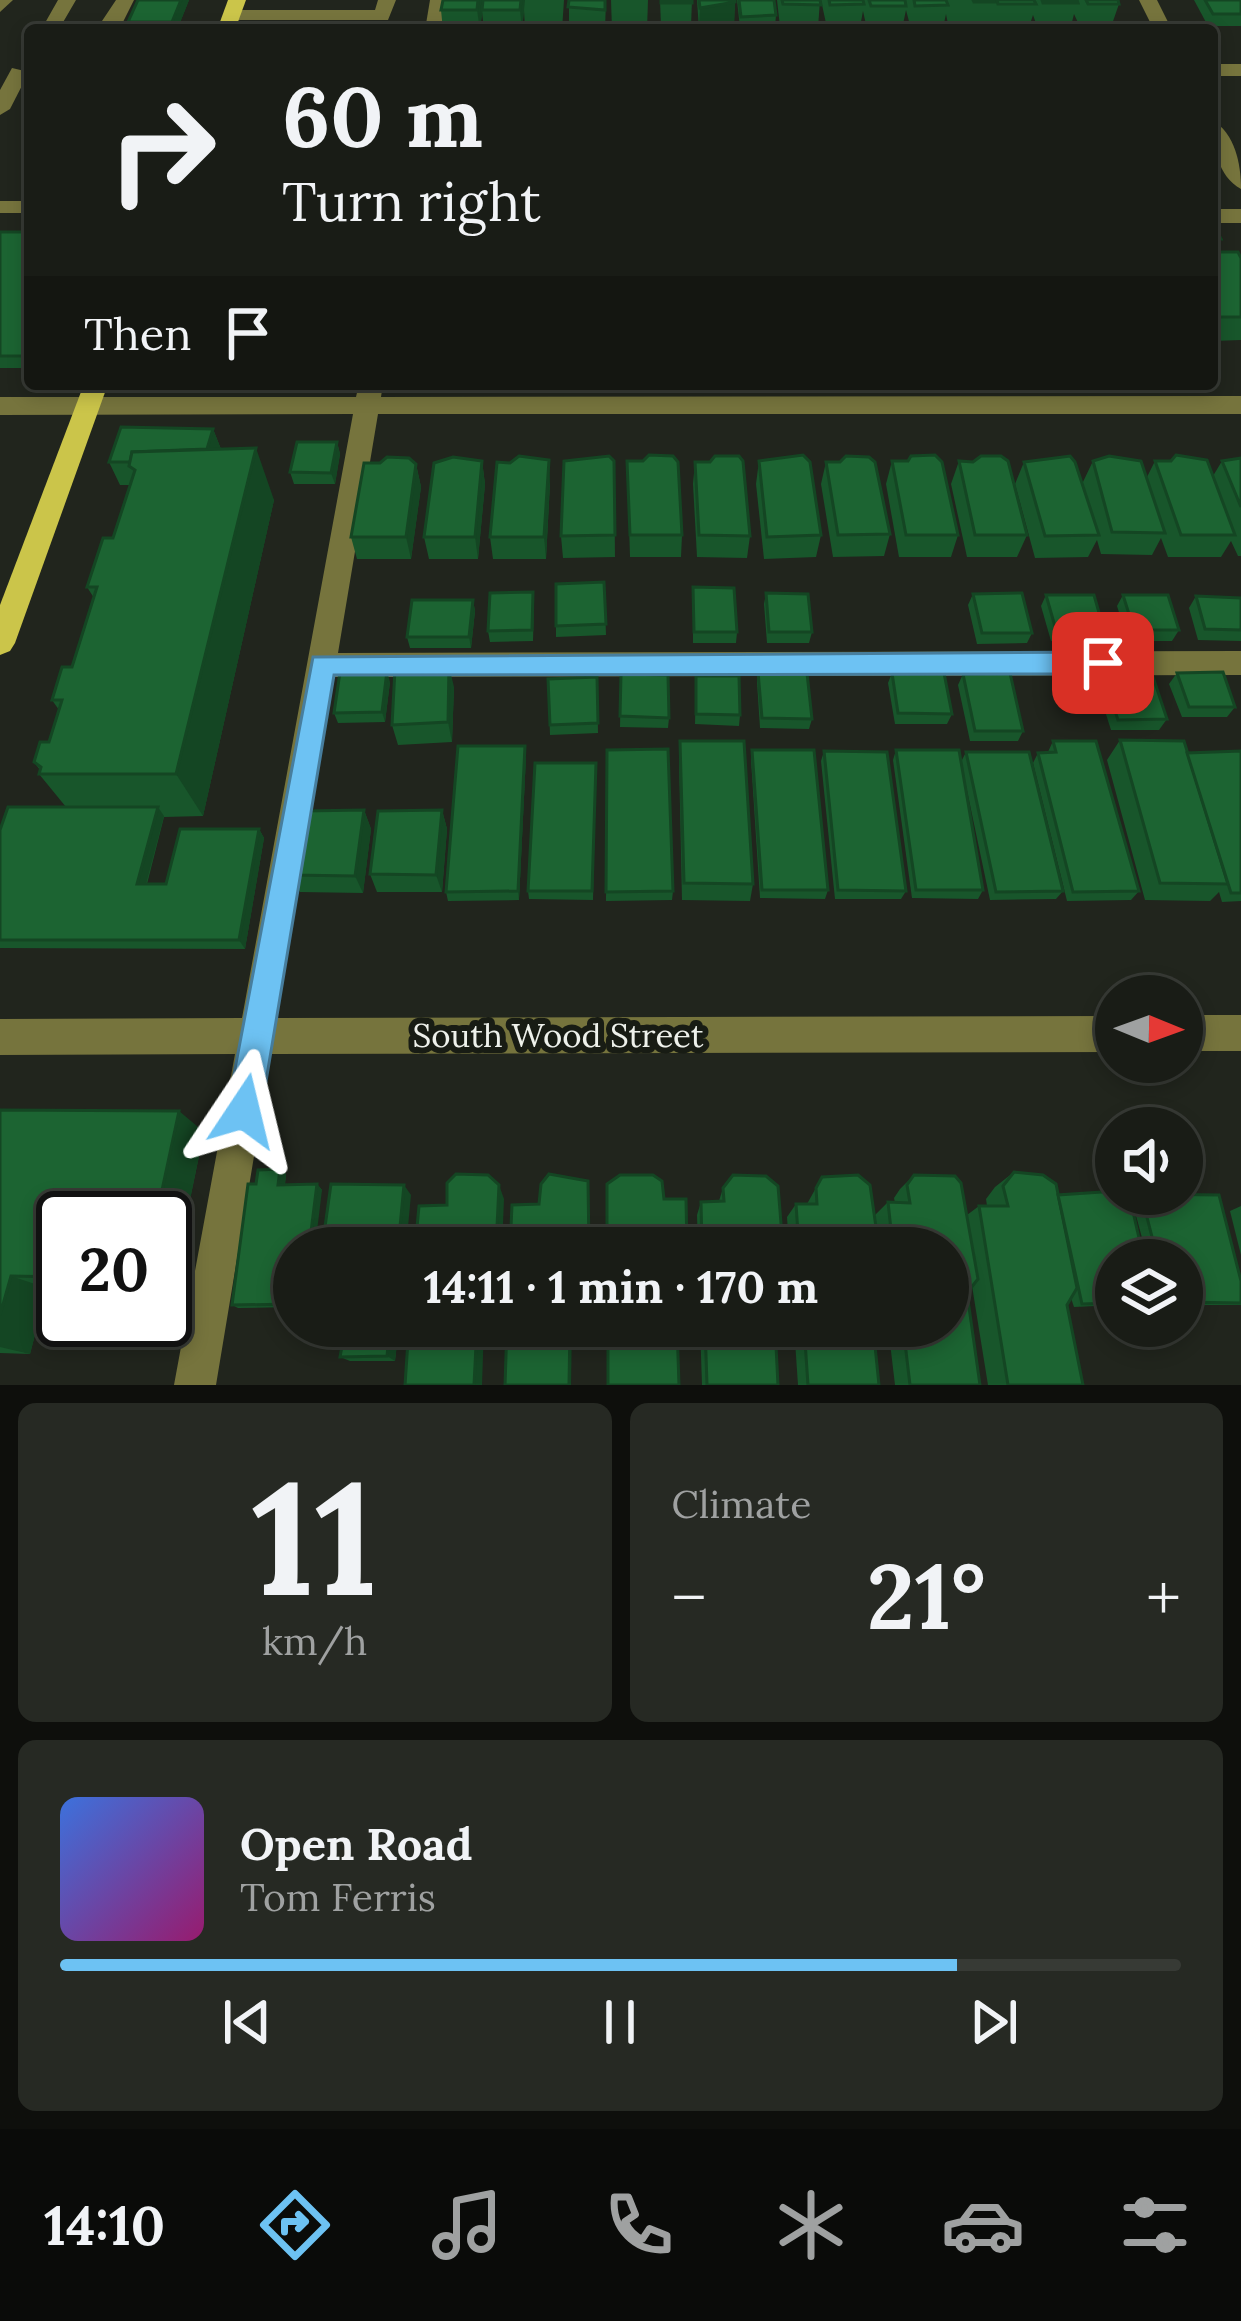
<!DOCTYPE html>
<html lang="en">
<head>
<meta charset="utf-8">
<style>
  :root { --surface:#191c16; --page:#262923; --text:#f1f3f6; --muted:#9fa1a1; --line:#373a35; --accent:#6dc2f3 }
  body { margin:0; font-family:Lora,serif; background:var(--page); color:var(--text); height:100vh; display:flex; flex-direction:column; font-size:45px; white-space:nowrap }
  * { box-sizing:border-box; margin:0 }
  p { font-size:39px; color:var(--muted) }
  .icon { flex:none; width:66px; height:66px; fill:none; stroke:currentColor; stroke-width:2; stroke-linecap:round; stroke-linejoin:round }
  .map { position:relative; height:1385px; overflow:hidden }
  .panel { display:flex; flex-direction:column; gap:18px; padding:18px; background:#0e0f0c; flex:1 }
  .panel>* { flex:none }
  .guide { position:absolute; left:24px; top:24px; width:1194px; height:366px; border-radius:12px; box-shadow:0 6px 18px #0003,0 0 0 3px var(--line); background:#191c16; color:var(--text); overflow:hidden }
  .needle { width:78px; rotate:91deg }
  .tools { position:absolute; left:1095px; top:975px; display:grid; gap:24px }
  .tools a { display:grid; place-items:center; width:108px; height:108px; border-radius:50%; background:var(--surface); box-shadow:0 6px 18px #0003,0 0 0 3px var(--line); font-size:60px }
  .speed { position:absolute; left:36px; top:1191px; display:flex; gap:24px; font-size:60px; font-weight:700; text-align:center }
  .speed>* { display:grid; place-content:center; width:156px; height:156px; border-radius:50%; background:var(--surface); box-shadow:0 6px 18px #0003,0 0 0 3px var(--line); line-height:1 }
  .speed .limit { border:6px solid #111; border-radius:18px; background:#fff; color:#111 }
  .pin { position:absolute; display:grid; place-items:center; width:102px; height:102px; color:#fff; margin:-51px; border-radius:24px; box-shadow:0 6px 18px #0006 }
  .me { position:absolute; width:132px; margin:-66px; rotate:10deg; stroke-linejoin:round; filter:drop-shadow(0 0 9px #0008) }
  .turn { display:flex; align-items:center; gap:42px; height:252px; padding:0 60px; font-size:54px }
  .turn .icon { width:156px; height:156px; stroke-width:2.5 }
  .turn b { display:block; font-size:84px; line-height:102px }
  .then { display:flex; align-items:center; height:114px; padding:0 60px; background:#0003; gap:24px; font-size:45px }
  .big { font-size:90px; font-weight:800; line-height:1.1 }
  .panel .card { flex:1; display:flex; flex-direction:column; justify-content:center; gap:18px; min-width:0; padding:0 42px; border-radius:18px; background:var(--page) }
  .panel .dial { align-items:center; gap:0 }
  .dial b { font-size:156px; line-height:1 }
  .song { display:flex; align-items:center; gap:36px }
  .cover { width:144px; height:144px; border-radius:18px; background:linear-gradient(135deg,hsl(220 70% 55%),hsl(320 70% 35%)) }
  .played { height:12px; border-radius:6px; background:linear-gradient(90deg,var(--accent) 80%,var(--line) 80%) }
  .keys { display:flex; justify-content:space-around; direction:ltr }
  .heat { display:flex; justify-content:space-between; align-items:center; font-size:66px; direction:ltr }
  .panel .tiles { flex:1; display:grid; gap:18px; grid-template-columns:1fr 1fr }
  .card:last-child { grid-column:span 2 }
  .trip { position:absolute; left:273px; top:1227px; width:696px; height:120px; border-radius:60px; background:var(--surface); box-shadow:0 6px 18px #0003,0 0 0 3px var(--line); font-weight:800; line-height:120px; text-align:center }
  .tabs { display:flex; height:192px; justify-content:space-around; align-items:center; background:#0a0b09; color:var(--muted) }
  .tabs .icon { width:84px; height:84px }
  .tabs .on { color:var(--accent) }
  .tabs b { font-size:54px; color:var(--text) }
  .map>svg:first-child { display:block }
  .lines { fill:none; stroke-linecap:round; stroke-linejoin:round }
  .minor { fill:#76743d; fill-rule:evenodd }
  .major { fill:#cbc54a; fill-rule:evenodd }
  .wall { fill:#18562b }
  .shaded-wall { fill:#144623 }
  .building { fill:#1c6432; stroke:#144623; stroke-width:3 }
  .route { fill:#6dc2f3; stroke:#477e9e; stroke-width:3 }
  .labels { text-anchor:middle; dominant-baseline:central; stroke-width:12; stroke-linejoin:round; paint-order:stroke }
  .street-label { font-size:33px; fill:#eef1eb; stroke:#181c14 }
</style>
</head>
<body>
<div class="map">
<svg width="1241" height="1385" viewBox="0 0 1241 1385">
  <rect width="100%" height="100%" fill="#21251d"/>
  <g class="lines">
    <!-- minor -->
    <g class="minor">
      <path d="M0,0H13L0,12Z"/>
      <path d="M58,0H76L62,24H100L116,0H134L119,30H41Z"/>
      <path d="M378,0H396L388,20H232L223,15L232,10H375Z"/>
      <path d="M430,0H448L443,30H425Z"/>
      <path d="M1139,0H1157L1172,30H1154Z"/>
      <rect x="1212" y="64" width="29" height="12"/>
      <path d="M12,68L29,72L10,109L0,115V90Z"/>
      <path d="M1212,120C1235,133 1241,164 1241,189C1218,177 1212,145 1212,120Z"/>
      <rect x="0" y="201" width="30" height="12"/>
      <rect x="1212" y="209" width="29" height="14"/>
      <path d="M359,384H383L381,397L1241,396V414H378L338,653L1241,651V675L334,677L277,1018L1116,1016V1052L271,1054L216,1385H174L235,1054L0,1055V1019L242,1018L353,414L0,415V397H356Z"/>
      <rect x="1182" y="1015" width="59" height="36"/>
    </g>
    <!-- major -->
    <g class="major">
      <path d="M228,0H246L235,30H217Z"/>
      <path d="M84,384H108L15,643L10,651L0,655V605Z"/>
    </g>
  </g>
  <!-- wall -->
  <g class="wall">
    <path d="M189,0L177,30H130L128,22Z"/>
    <path d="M443,0H564L562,30H525L524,10L522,30H484L482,12L480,30H443L441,10Z"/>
    <path d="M569,0H606L605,30H569Z"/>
    <path d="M611,0H648L647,30H612Z"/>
    <path d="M660,0H692L691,26H661Z"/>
    <path d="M697,0H735L734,25L699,30Z"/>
    <path d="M737,0H774L776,15L775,27L740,28Z"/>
    <path d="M777,0H820L818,28L780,27Z"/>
    <path d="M821,0H1118L1119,4L1111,27H1080L1074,14L1071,26H1037L1033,15L1029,27H992V25L991,30L949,29L946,14L943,28L911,29L906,10L902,29H867L863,11L860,27L827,28Z"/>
    <path d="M1194,0H1241V26H1208Z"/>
    <path d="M1212,221L1221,239L1215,252L1241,258V340L1212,341Z"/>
    <rect x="0" y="232" width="30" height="136"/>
    <path d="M213,429L221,449L274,500L203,816L164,817L147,884H166L259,829L264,838L245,949L0,948V830L66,807L39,774L40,770L34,762L49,742L59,710L52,700L72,667L94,598L87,587L113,538L130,485H120L109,462Z"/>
    <path d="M337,442L340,454L335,484H294L290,472Z"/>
    <path d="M1241,458V556H1238L1231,541L1221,557H1168L1161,538L1152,555L1101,554L1097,540L1088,557L1035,558L1015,484L1024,462L1082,484L1093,461L1147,477L1155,461L1213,476L1222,461Z"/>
    <path d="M482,461L485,484L478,559H429L424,537Z"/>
    <path d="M614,461L615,557L563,558L561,536Z"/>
    <path d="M627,461L682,535L681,557H630Z"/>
    <path d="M759,461L821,535L816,557L764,559L756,484Z"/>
    <path d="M892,461H908L958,535L951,557H899L886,484Z"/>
    <path d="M959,461L1027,535L1017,557H967L951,484Z"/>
    <path d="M695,462H710L750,536L747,558L697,557L693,484Z"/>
    <path d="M826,462L890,534L884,556L833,557L821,484Z"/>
    <path d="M416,464L421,487L411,559H357L351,537Z"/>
    <path d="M550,483L546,559H493L490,537Z"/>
    <path d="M604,582L606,635L556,637V626Z"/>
    <path d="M693,587L737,632L736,643H693Z"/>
    <path d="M766,593L812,632L809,643H767L764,604Z"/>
    <path d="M973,594L1032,633L1027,643L977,644L968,605Z"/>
    <path d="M1046,595L1104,630L1098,640L1051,641L1041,606Z"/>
    <path d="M1123,595L1179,630L1172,641H1128L1117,606Z"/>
    <path d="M1196,596L1241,598V641L1198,640L1189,608Z"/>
    <path d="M473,600L475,611L471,648H410L407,637Z"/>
    <path d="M534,603L533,641L490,642L488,631Z"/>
    <path d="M758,672L812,719L809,729L760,728L757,682Z"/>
    <path d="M892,673L952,714L947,724H895L888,683Z"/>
    <path d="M1177,673L1235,707L1227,717H1182L1169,684Z"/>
    <path d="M621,674L669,718L668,728L620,727Z"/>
    <path d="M963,674L1023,731L1018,741H970L958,685Z"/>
    <path d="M1103,675L1167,719L1159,730H1111L1097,686Z"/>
    <path d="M696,676L740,715L739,726L695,724Z"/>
    <path d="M597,677L598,733L550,735L548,679Z"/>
    <path d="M390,682L385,722L338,723L334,713Z"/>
    <path d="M454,687L452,742L398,745L392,725Z"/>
    <path d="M1120,740L1187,753L1241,751V901L1222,902L1219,892L1210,901L1145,900L1107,760Z"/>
    <path d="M680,741L753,884L750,901L682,900L679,760Z"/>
    <path d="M1053,741L1139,891L1131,900L1067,901L1033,763L1038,753L1048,752Z"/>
    <path d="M525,746L526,756L519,900L448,901L446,892Z"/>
    <path d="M607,750L673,891L672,900L606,901Z"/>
    <path d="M752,750L828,890L825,899L760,898L751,760Z"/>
    <path d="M896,750L983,890L978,899L912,898L893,760Z"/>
    <path d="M824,751L906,891L901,899H835L821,761Z"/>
    <path d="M966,752L1063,891L1056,899L990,900L961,762Z"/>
    <path d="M596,763L593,900L529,899L528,891Z"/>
    <path d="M364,810L371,829L363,893L300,892L291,875Z"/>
    <path d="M442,810L447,829L442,892H377L370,874Z"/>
    <path d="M0,1110L204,1132L171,1291H165V1218H63V1289L47,1288L30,1354L0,1353Z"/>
    <path d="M280,1169L286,1174L285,1185L317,1184L322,1190L294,1248V1307L238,1308L232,1305L256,1184Z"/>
    <path d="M1014,1172L1058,1195L1116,1260V1305L1074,1307L1071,1298L1067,1305L1083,1385H988L972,1286L967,1293L980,1385H895L888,1326H948V1248H789L787,1217L796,1204H807L822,1177L875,1215L888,1202L895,1203L894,1198L900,1189L914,1175L967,1215L979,1206H987L986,1199L995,1187Z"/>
    <path d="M723,1188L783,1248H698L697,1215L701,1202L719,1201Z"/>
    <path d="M1137,1194H1182L1241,1281V1305H1182V1260H1148L1131,1197Z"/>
    <path d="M1241,1206V1255L1230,1211Z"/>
    <path d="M311,1326H399L395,1361H350L340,1357L344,1335H322L311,1330Z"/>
    <path d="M700,1326H775L778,1385H702Z"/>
    <path d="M794,1326H873L879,1385H798Z"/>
  </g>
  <!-- shaded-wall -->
  <g class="shaded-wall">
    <path d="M181,0H189L177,30H174L172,22Z"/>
    <path d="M478,0H484L480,30L477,10Z"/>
    <path d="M521,0H525L522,30L520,10Z"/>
    <path d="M735,2L734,25L699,30L700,8Z"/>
    <path d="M213,429L222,452L203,464Z"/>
    <path d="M337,442L340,454L335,484L331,473Z"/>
    <path d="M256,448L274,500L203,816L176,774Z"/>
    <path d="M549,460L550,483L546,559L544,537Z"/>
    <path d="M482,461L485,484L478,559L475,537Z"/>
    <path d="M416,464L421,487L411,559L406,537Z"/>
    <path d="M473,600L475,611L471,648L469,637Z"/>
    <path d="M449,666L454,687L452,742L448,722Z"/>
    <path d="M387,671L390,682L385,722L382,712Z"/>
    <path d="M525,746L526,756L519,900L518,891Z"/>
    <path d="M158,807L164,816L144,892L137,884Z"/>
    <path d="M364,810L371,829L363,893L355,876Z"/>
    <path d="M442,810L447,829L442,892L436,875Z"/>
    <path d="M259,829L264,838L245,949L239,940Z"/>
    <path d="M179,1111L204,1132L171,1291L165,1288V1218H156Z"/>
    <path d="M280,1169L286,1174L284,1190L278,1185Z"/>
    <path d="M317,1184L322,1190L315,1248H309Z"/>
    <path d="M404,1185L411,1195L406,1248H398Z"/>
    <path d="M499,1185L504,1199L502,1248H496Z"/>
    <path d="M11,1276L47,1288L30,1354L0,1347V1315Z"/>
    <path d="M390,1326H399L395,1361L387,1356Z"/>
    <path d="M477,1326H484L482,1385H474Z"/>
    <path d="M570,1326H572L571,1385H569Z"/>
  </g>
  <!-- building -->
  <g class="building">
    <path d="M138,0H181L172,22H128Z"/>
    <path d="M443,0H478L477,10H441Z"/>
    <path d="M483,0H521L520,10H482Z"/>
    <path d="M569,0H605V10L568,7Z"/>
    <rect x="661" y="0" width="31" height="3"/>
    <path d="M699,0H735V2L700,8Z"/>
    <path d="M739,0H774L776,15L741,17Z"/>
    <path d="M782,0H820L821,5L783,4Z"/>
    <path d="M829,0H863L864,4L830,5Z"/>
    <path d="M869,0H905L906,6H871Z"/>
    <path d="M914,0H946L948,5L915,6Z"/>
    <path d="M973,0H997L998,2H974Z"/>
    <path d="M997,0H1034L1036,4H998Z"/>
    <path d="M1042,0H1077L1078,3H1043Z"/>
    <path d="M1086,0H1118L1119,4H1088Z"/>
    <path d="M1205,0H1241V14H1213Z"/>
    <path d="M1212,221L1221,239H1215L1218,246H1212Z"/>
    <rect x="0" y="232" width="30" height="124"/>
    <path d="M1212,252H1238L1241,258V317H1220L1212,299Z"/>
    <path d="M121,427L213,429L207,449L132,452L130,462H109Z"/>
    <path d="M297,442H337L331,473L290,472Z"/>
    <path d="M256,448L176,774H39L41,767L34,762L40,742H49L62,700H52L62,667H72L97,587H87L103,538H113L135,470L129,466L132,452Z"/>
    <path d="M649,455L673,456L678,462L682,535H630L627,461H643Z"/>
    <path d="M803,455L810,462L821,535L767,537L759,461Z"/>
    <path d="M935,455L942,462L958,535H906L892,461H908L911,456Z"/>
    <path d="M1176,455L1207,460L1235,535H1181L1155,461H1171Z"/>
    <path d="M519,456L549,460L544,537H490L497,462L510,463Z"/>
    <path d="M609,456L614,461L615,535L561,536L564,461Z"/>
    <path d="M715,456H739L743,461L750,536L699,535L695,462H710Z"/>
    <path d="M846,456L869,457L875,462L890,534L838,535L826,462H840Z"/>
    <path d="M981,456H1001L1008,461L1027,535H975L959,461L973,462Z"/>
    <path d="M1070,456L1075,462L1099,535L1045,536L1024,462Z"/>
    <path d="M1109,456L1141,461L1165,533L1112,532L1093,461Z"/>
    <path d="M387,457L409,458L416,464L406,537H351L364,463H380Z"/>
    <path d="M453,457L482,461L475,537H424L434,463Z"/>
    <path d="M1241,458V507L1222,461Z"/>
    <path d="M604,582L606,624L556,626V584Z"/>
    <path d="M693,587L734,588L737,632H694Z"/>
    <path d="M533,592L532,630L488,631L490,593Z"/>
    <path d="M766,593L808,594L812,632H769Z"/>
    <path d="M1022,593L1032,633H982L973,594Z"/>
    <path d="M1046,595H1094L1104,630H1056Z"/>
    <path d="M1123,595H1168L1179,630H1134Z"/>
    <path d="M1196,596L1241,598V630L1205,629Z"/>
    <path d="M412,600H473L469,637H407Z"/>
    <path d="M449,666L448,722L392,725L395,669Z"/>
    <path d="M387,671L382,712L334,713L340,672Z"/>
    <path d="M758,672L807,673L812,719L762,718Z"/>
    <path d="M1223,672L1235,707H1189L1177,673Z"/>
    <path d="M892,673H944L952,714L898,713Z"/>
    <path d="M1010,673L1023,731H975L963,674Z"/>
    <path d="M621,674L668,675L669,718L620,716Z"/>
    <path d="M1152,674L1167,719L1118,720L1103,675Z"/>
    <path d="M696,676H739L740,715L696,714Z"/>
    <path d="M597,677L598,723L550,725L548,679Z"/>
    <path d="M1120,740L1184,741L1228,884L1160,883Z"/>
    <path d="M680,741H744L753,884L684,883Z"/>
    <path d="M1053,741H1096L1139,891L1073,892L1038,753L1056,752Z"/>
    <path d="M458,746H525L518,891L446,892Z"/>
    <path d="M668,749L673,891L606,892L607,750Z"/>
    <path d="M752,750H814L828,890H762Z"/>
    <path d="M896,750H959L983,890H916Z"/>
    <path d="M824,751L887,752L906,891L838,890Z"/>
    <path d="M1241,751V893H1231L1187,753Z"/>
    <path d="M966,752H1029L1063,891L996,892Z"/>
    <path d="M535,763H596L592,891H528Z"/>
    <path d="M8,807H158L137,884H166L180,829H259L239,940H0V830Z"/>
    <path d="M364,810L355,876L291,875L303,811Z"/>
    <path d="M442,810L436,875L370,874L378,811Z"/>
    <path d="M0,1110L179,1111L156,1218H63V1277L11,1276L0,1315Z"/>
    <path d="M280,1169L278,1185L317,1184L309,1248H294V1304L232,1305L248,1184H256L258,1170Z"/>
    <path d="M1014,1172L1043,1175L1056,1184L1077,1288L1067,1305L1083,1385H1008L979,1206H1008L1003,1186Z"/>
    <path d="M456,1174L488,1175L499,1185L496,1248H415L419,1206L447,1205V1183Z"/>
    <path d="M549,1174L588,1181L589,1248H510L512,1205L539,1204L541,1184Z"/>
    <path d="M620,1175H653L662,1181L664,1199H686L687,1248H607V1184Z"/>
    <path d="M733,1175L766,1176L778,1186L783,1248H702L701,1202L724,1201L723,1188Z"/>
    <path d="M858,1175L870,1185L879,1248H799L796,1204H817L816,1188L822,1177Z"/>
    <path d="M914,1175L955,1176L961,1183L978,1279L967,1293L980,1385H910L903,1326H948V1248H893L888,1202L910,1203L907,1185Z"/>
    <path d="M331,1184L404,1185L398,1248H322Z"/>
    <path d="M1116,1191V1194H1129L1144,1260H1116V1303L1082,1304L1058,1195Z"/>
    <path d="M1141,1194L1219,1195L1241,1281V1303L1182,1302V1260H1158Z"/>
    <path d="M311,1326H390L387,1356L340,1357L345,1330H311Z"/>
    <path d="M409,1326H477L474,1385H405Z"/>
    <path d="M507,1326H570L569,1385H505Z"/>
    <path d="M608,1326H677L679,1385H608Z"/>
    <path d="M705,1326H775L778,1385H707Z"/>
    <path d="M804,1326H873L879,1385H808Z"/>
  </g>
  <!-- route -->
  <path class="route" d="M1103,652L1117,663L1103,674L334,675L261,1111L256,1123L244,1128L232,1123L227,1111L313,657Z"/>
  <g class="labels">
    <!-- street labels -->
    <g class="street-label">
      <text x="558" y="1035">South Wood Street</text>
    </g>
  </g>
</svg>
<div class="tools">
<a><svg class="needle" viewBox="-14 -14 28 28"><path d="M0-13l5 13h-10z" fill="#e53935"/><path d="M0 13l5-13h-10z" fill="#9fa1a1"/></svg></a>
<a><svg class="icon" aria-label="sound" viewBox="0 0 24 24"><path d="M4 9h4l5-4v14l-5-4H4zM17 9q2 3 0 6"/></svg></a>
<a><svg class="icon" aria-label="layers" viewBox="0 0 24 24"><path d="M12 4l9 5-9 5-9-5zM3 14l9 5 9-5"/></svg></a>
</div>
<div class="speed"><div class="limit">20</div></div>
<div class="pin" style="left:1103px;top:663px;background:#d93025"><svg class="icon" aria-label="arrive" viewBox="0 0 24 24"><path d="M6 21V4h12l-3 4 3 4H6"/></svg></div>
<svg class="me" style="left:244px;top:1111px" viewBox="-20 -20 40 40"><path d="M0-17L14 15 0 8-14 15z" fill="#6dc2f3" stroke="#fff" stroke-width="4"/></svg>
<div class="trip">14:11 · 1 min · 170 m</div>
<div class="guide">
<div class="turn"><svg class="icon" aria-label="right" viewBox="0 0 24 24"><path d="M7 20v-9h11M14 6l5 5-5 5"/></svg><div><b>60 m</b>Turn right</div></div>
<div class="then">Then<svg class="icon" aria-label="arrive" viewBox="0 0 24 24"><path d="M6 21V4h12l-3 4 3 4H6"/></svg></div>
</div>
</div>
<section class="panel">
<div class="tiles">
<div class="card dial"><b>11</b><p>km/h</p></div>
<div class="card"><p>Climate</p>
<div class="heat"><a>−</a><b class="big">21°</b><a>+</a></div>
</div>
<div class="card">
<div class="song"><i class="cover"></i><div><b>Open Road</b><p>Tom Ferris</p></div></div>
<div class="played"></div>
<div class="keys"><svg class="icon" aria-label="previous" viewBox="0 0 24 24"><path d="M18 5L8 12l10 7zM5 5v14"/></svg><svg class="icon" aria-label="pause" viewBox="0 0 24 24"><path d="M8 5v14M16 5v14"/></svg><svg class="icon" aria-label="next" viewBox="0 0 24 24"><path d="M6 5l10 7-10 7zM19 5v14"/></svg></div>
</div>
</div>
</section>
<nav class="tabs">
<b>14:10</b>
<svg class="icon on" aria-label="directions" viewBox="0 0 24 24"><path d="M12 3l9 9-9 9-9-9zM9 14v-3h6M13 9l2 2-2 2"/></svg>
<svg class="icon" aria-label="music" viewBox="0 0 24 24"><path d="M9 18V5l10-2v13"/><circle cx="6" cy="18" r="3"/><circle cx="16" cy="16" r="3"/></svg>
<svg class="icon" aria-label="phone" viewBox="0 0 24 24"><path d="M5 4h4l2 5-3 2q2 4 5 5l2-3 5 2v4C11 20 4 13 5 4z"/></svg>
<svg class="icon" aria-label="climate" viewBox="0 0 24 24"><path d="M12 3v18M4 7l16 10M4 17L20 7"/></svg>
<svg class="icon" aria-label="car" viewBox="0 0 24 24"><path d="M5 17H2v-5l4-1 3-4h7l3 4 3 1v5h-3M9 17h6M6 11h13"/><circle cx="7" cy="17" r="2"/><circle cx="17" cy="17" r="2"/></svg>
<svg class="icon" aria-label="filters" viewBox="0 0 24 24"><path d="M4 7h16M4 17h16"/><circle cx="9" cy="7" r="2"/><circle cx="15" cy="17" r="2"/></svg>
</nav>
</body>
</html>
